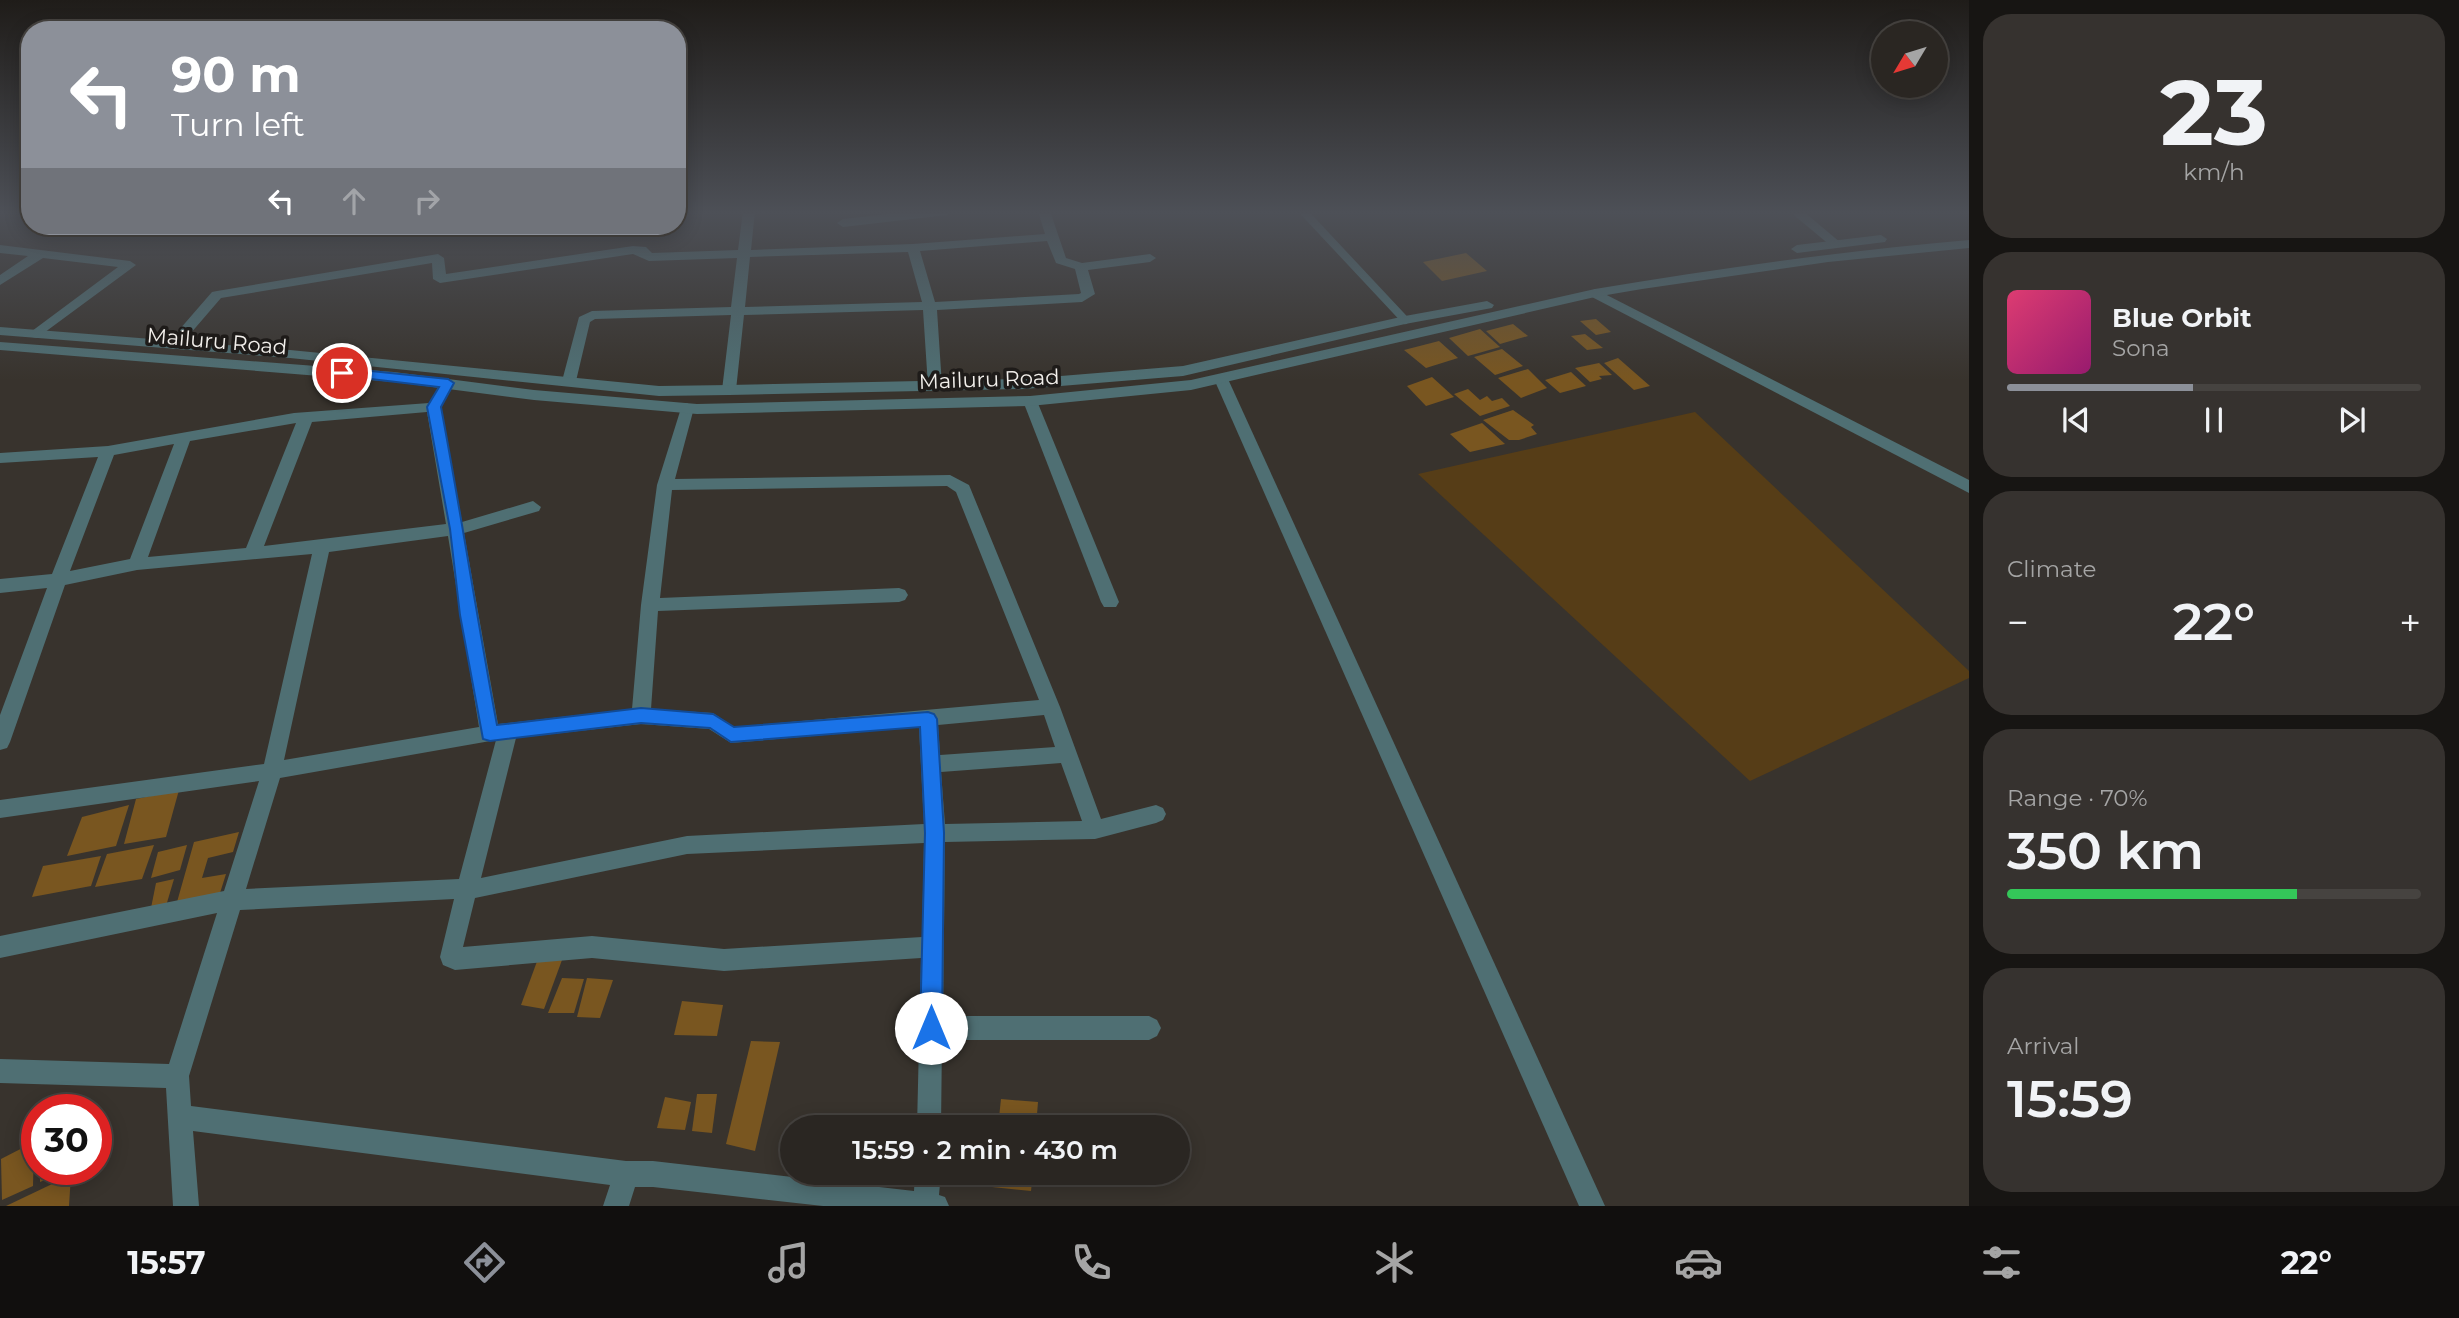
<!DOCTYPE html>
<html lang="en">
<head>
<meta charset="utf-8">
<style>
  :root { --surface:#2a2622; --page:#36322f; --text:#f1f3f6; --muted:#a5a5a5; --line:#464340; --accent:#8c9099 }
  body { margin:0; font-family:Montserrat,sans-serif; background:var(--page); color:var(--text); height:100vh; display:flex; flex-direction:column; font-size:26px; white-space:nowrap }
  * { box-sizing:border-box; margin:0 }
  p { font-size:23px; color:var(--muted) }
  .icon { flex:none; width:38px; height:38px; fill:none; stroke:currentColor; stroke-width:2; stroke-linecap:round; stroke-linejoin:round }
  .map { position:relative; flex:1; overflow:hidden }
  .details { display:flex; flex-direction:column; gap:14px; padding:14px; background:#171513; width:490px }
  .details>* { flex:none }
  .guide { position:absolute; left:21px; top:21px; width:665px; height:214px; border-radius:28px; box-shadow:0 4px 18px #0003,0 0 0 2px var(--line); background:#8c9099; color:#fff; overflow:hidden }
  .needle { width:46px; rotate:232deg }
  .tools { position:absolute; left:1871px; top:21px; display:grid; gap:14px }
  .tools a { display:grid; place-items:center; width:77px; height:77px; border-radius:50%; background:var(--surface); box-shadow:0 4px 18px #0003,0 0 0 2px var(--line); font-size:35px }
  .speed { position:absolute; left:21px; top:1094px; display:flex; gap:14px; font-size:35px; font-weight:700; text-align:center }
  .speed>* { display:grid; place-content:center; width:91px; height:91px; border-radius:50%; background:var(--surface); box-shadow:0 4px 18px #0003,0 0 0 2px var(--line); line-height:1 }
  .speed .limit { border:10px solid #d22; background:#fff; color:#111 }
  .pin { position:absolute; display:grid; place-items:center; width:60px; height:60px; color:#fff; margin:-30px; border:4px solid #fff; border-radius:50%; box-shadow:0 2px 7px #0007 }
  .me { position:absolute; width:77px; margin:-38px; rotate:0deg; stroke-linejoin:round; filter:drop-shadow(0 0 5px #0008) }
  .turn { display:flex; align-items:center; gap:24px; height:147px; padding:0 35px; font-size:32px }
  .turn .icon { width:91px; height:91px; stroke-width:2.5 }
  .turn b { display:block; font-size:49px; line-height:60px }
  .lanes { display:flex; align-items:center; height:66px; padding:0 35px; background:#0003; justify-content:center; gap:35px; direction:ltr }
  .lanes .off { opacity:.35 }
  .big { font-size:52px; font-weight:600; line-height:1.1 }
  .details .widget { flex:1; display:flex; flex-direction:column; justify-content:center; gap:10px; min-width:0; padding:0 24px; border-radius:28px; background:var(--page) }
  .details .dial { align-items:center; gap:0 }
  .dial b { font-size:91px; line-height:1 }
  .song { display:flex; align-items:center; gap:21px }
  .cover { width:84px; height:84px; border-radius:10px; background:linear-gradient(135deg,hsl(340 70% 55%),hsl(320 70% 35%)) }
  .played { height:7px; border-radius:4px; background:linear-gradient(90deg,var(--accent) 45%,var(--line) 45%) }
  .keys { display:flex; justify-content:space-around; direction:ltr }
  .heat { display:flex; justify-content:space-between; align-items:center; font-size:38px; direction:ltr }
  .charge { height:10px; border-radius:5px; background:linear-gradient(90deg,#34c759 70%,var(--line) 0) }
  .trip { position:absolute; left:780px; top:1115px; width:410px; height:70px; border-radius:35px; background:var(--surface); box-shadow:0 4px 18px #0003,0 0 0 2px var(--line); font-weight:600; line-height:70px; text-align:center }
  .tab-bar { display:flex; height:112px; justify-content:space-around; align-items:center; background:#110f0e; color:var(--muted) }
  .tab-bar .icon { width:49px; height:49px }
  .tab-bar .on { color:var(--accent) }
  .tab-bar b { font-size:32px; color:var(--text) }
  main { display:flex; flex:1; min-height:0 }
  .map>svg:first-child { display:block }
  .green { fill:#563d17 }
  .building { fill:#795620 }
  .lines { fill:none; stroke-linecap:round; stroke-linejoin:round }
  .service { stroke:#4f6f73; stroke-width:8 }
  .minor { fill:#4f6f73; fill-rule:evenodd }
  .tertiary { fill:#4f6f73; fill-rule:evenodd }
  .route { fill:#1a73e8; stroke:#114b97; stroke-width:2 }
  .labels { text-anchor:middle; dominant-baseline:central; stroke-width:7; stroke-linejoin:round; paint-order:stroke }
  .street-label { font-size:21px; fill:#f2efeb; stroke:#1e1b19 }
</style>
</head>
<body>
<main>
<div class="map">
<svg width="1969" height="1206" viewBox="0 0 1969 1206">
  <rect width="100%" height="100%" fill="#38332d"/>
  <!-- green -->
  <path class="green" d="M1695,412L1969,671V678L1750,781L1418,474Z"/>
  <!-- building -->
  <g class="building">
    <path d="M1466,253L1487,271L1442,281L1423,262Z"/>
    <path d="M1596,319L1611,332L1596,335L1580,321Z"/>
    <path d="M1513,324L1528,336L1500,344L1486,331Z"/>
    <path d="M1480,329L1500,347L1468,356L1449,338Z"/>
    <path d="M1585,334L1603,348L1587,350L1571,336Z"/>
    <path d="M1439,341L1458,358L1426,368L1404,350Z"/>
    <path d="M1502,349L1523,366L1495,375L1474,357Z"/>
    <path d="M1618,358L1650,386L1634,390L1604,363Z"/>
    <path d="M1599,363L1612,375L1599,376L1602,379L1590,382L1575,368Z"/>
    <path d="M1528,369L1547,388L1521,398L1498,378Z"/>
    <path d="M1571,372L1586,386L1560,393L1545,380Z"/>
    <path d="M1432,377L1454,397L1426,406L1407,386Z"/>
    <path d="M1468,389L1480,400L1487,396L1492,401L1502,398L1510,406L1480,416L1454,394Z"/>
    <path d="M1513,410L1534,425L1531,427L1537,434L1519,440H1509L1483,420Z"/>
    <path d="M1482,423L1505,444L1470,452L1450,434Z"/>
    <path d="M179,790L166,837L124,844L136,799Z"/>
    <path d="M129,805L116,846L67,856L82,817Z"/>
    <path d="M239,832L233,852L208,858L202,878L226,874L220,893L177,902L194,842Z"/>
    <path d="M154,845L142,879L95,887L107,854Z"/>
    <path d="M187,845L180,870L151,878L158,852Z"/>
    <path d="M101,856L91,886L32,897L43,866Z"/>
    <path d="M174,879L166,906L151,908L156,883Z"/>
    <path d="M539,956L562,960L544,1009L521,1005Z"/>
    <path d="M562,978L584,979L574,1013H548Z"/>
    <path d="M587,978L613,980L600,1018L577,1017Z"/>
    <path d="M682,1001L723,1005L717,1036L674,1035Z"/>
    <path d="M751,1041L780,1042L755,1151L726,1144Z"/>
    <path d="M697,1094H717L712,1133L692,1131Z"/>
    <path d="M665,1097L691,1102L685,1130L657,1128Z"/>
    <path d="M1001,1099L1038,1102L1036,1127H998Z"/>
    <path d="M34,1142L33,1186L2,1200L1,1159Z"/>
    <path d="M40,1169H71L40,1182Z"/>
    <path d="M993,1172H1033L1031,1191L992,1187Z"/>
    <path d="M71,1175L69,1206H6Z"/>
  </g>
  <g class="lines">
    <!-- service -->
    <path class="service" d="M1303,211L1405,320"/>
    <!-- minor -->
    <g class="minor">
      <path d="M743,211H755L751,250L913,244L1045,234L1038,211H1050L1066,258L1082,263L1150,254L1156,258L1150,262L1088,270L1095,294L1082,302L937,310L942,386L935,391L928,386L923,310L744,315L736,390L729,395L722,390L731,315L595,319L590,322L576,381L574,384H564L562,381L579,317L592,311L731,307L737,258L649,261L633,254L440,283L433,279L432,263L221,298L178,348L173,349L166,345L212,292L217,291L438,254L444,258L446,274L633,246L646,247L652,253L738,250ZM1047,241L1056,263L1075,269L1081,293L1079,294L935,302L920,251ZM908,252L922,302L745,307L750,257Z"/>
      <path d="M915,211H953L947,215L843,227L837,223L843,219Z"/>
      <path d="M1789,211H1803L1841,243L1839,246H1831Z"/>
      <path d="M0,245L130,261L136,265L37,338L32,337V331L118,267L43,258L0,285V275L28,256L0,253Z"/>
      <path d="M1595,289L1969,480V493L1590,296L1588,293Z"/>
      <path d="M1221,374L1228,379L1605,1206H1579L1214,379Z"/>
      <path d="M448,378L455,383L441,407L462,522L533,501L541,507L539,511L464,533L498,724L632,709L641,605L657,485L682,405L687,403L694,408L675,479L950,475L969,485L1060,707L1101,819L1156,805L1163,808L1166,814L1163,820L1156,823L1095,839L945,842L943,1016H1149L1157,1020L1161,1028L1157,1036L1149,1040H942L941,1127H917L921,958L724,971L592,958L455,970L443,965L440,957L454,899L240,910L189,1076L191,1106L626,1161H653L914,1191L915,1172H941L939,1195L945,1197L949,1206H823L653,1187H635L629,1206H603L610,1185L193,1131L199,1206H173L166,1088L0,1083V1059L169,1064L217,913L0,958V936L224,891L259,781L0,818V800L264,764L312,554L137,570L65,585L10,742L7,748L0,750V715L47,588L0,593V579L52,574L98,457L0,463V453L108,446L294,413L429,403L443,380ZM427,412L446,524L264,546L312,422ZM296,423L246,548L148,557L190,441ZM174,444L130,559L70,571L114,455ZM947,486L956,492L1039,700L734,727L713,713L651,709L658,611L899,602L905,600L908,595L905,590L899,588L660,598L672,490ZM448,536L479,727L284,760L329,552ZM1044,715L1055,747L940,755L938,725ZM641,724L709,729L731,743L919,727L924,824L687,836L481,878L516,738ZM496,740L459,879L246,889L280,778ZM1061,763L1082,821L945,824L941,772ZM924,843L922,937L724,949L592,936L463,947L475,898L687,854Z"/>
      <path d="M1030,396L1037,401L1119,602L1116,607H1104L1101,602L1023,401Z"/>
    </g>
    <!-- tertiary -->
    <g class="tertiary">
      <path d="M1881,235L1887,239L1885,242L1797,253L1791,249L1797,245Z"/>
      <path d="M1969,240V248L1828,262L1642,289L1595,297L1191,390L1030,406L697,414L534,400L394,382L0,350V342L394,372L534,390L697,404L1030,396L1191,380L1595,289C1719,268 1844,251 1969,240Z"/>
      <path d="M1487,301L1494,305L1492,308L1405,324L1183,376L1024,389L729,395L659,396L290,358L0,335V327L290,350L659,386L729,385L1024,379L1183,366L1405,316Z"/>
    </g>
  </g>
  <!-- sky -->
  <linearGradient id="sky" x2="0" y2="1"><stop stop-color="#1f1c19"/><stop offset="0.56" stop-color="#4d5057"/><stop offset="1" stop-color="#4d5057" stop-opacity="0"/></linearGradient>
  <rect width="1969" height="380" fill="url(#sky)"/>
  <!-- route -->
  <path class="route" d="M342,368L448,379L454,383L441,407C461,513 477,619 497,725L641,708L713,714L734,727L928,712L934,714L937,719L944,833L942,1028L938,1035L931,1038L924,1035L920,1028L925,833L920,727L731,742L710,728L641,723L490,741L483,739L460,615L450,529L427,407L439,387L337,375V370Z"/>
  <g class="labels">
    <!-- street labels -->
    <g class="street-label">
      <text transform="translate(217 341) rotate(5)">Mailuru Road</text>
      <text transform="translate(989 379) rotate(-2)">Mailuru Road</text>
    </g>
  </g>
</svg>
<div class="tools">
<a><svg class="needle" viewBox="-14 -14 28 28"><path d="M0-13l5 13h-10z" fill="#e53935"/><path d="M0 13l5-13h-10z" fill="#a5a5a5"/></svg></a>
</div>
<div class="speed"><div class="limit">30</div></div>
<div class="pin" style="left:342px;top:373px;background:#d93025"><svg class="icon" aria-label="arrive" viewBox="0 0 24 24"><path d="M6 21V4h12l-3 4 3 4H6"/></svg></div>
<svg class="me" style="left:931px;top:1028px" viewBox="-20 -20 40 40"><circle r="19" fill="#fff"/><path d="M0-13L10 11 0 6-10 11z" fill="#1a73e8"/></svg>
<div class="trip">15:59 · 2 min · 430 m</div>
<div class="guide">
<div class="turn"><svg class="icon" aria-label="left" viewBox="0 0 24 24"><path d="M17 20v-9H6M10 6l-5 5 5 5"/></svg><div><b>90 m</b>Turn left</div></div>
<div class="lanes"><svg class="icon" aria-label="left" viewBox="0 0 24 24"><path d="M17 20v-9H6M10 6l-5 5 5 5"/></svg><svg class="icon off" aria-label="ahead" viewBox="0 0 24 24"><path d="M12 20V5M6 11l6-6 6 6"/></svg><svg class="icon off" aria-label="right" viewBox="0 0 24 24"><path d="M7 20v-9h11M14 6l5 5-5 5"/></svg></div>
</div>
</div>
<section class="details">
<div class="widget dial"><b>23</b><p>km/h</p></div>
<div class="widget">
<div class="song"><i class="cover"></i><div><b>Blue Orbit</b><p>Sona</p></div></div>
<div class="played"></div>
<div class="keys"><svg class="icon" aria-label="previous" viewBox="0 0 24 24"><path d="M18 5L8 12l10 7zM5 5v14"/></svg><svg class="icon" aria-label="pause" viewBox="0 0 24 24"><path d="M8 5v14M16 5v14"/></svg><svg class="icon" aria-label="next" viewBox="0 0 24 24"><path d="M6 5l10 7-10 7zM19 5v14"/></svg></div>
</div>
<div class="widget"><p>Climate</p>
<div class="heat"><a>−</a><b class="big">22°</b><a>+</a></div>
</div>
<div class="widget"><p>Range · 70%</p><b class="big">350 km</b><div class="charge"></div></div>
<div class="widget"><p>Arrival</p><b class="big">15:59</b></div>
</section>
</main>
<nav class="tab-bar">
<b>15:57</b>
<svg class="icon on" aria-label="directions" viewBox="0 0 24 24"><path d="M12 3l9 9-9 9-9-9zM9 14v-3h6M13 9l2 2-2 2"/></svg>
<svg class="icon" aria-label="music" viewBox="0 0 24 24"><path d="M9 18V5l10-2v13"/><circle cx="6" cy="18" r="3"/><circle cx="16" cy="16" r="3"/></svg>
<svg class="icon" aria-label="phone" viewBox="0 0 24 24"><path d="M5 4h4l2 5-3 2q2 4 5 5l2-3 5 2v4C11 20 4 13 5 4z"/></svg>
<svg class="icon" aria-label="climate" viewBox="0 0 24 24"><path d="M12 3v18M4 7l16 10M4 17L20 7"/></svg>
<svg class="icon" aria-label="car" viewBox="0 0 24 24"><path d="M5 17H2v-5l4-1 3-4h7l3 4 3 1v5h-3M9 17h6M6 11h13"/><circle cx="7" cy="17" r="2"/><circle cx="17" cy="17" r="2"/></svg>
<svg class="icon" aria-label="filters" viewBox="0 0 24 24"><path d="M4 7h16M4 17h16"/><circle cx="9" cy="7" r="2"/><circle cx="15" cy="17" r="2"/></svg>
<b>22°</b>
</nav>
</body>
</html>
